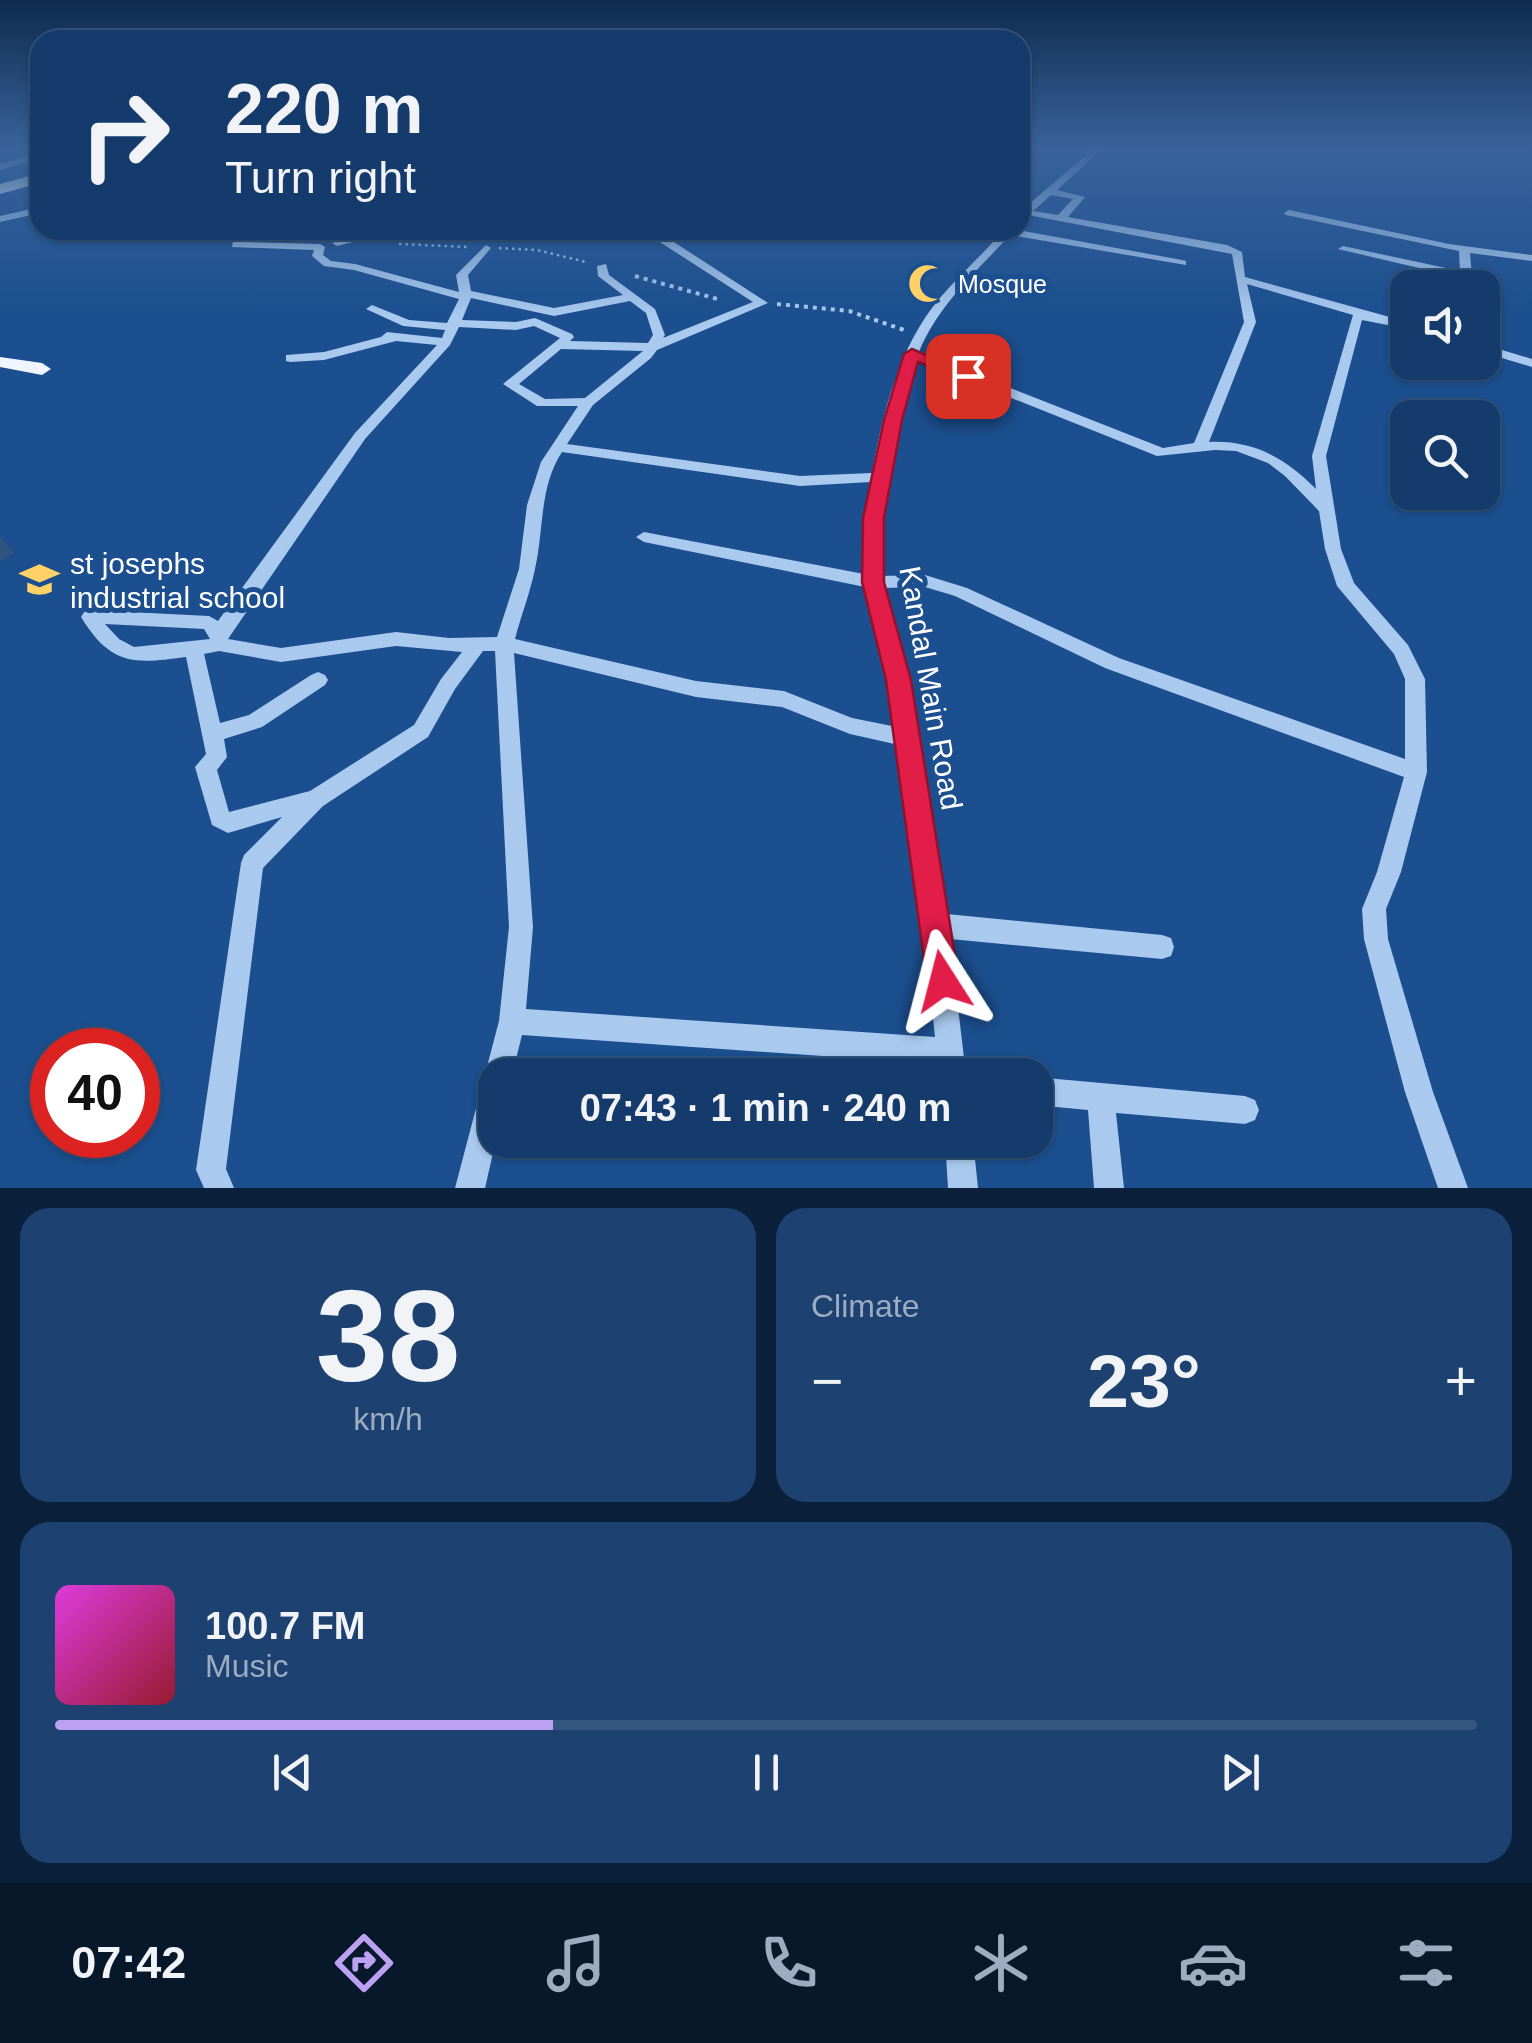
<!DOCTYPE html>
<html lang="en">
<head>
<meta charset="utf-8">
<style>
  :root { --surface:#143b6b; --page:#1d4271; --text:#f1f3f6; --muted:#9dadc1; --line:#33557e; --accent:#bca0f2 }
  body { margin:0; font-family:Helvetica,sans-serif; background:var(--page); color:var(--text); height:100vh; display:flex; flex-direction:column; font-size:38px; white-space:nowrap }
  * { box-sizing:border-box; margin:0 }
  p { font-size:32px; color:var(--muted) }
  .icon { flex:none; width:55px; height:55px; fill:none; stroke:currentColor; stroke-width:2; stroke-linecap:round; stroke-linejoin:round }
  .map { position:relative; height:1188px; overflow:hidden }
  .details { display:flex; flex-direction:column; gap:20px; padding:20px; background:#0b203b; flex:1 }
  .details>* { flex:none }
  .hud { position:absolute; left:30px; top:30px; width:1000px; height:210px; border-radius:30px; box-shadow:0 2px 8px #0004,0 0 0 2px var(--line); background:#143b6b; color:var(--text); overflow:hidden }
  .tools { position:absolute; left:1390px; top:270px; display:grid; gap:20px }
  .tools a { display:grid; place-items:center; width:110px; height:110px; border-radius:20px; background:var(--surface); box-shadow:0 2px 8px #0004,0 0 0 2px var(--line); font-size:50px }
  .speed { position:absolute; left:30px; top:1028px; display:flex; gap:20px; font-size:50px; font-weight:700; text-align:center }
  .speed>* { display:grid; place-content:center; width:130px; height:130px; border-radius:50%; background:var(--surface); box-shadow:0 2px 8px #0004,0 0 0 2px var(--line); line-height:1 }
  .speed .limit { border:15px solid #d22; background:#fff; color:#111 }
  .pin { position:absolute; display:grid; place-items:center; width:85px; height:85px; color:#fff; margin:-42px; border-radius:20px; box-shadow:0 5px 15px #0006 }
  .me { position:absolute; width:110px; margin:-55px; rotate:351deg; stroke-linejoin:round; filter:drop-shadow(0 0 8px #0008) }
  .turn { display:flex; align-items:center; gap:35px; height:210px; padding:0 30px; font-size:45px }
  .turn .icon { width:130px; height:130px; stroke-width:2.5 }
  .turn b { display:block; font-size:70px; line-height:85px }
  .big { font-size:75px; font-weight:600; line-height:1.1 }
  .details .widget { flex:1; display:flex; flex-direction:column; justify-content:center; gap:15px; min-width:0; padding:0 35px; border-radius:30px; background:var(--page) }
  .details .dial { align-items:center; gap:0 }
  .dial b { font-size:130px; line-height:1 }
  .song { display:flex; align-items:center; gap:30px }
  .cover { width:120px; height:120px; border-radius:15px; background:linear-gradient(135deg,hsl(300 70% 55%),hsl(350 70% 35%)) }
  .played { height:10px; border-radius:5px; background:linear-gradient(90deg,var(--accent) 35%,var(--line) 35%) }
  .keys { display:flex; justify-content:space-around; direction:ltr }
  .heat { display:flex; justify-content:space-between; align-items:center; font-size:55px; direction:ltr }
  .details .tiles { flex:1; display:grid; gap:20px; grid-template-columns:1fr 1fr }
  .widget:last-child { grid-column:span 2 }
  .trip { position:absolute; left:478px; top:1058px; width:575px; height:100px; border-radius:30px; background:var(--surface); box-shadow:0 2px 8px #0004,0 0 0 2px var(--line); font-weight:600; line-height:100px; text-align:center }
  .tab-bar { display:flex; height:160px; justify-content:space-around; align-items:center; background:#08182b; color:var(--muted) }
  .tab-bar .icon { width:70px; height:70px }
  .tab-bar .selected { color:var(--accent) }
  .tab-bar b { font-size:45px; color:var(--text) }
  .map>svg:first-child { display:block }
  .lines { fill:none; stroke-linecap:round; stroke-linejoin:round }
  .path-far1 { stroke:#a9c9ee; stroke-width:2.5; stroke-dasharray:2.5 4; stroke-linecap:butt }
  .path { stroke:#a9c9ee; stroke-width:4; stroke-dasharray:4 5; stroke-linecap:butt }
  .minor { fill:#a9c9ee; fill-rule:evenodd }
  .major { fill:#f0f6ff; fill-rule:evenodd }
  .highway { fill:#fff; fill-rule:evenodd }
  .shaded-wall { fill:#305480 }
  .route { fill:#e11d48; stroke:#92132f; stroke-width:2.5 }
  .labels { text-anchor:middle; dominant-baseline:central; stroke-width:10; stroke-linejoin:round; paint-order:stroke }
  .far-poi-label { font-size:25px; fill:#fff; stroke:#1b4f8f; text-anchor:start }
  .poi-label { font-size:30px; fill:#fff; stroke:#1b4f8f; text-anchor:start }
  .street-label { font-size:30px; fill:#fff; stroke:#1b4f8f }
</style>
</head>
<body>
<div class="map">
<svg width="1532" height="1188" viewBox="0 0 1532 1188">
  <rect width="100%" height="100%" fill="#1b4f8f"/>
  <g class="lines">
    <!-- path-far1 -->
    <g class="path-far1">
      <path d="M91,230L223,240"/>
      <path d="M399,244L468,247"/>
      <path d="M499,248L537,250L586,262"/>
    </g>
    <!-- path -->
    <g class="path">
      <path d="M635,276L721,300"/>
      <path d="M777,304L849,311L907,331"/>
    </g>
    <!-- minor -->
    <g class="minor">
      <path d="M1092,150H1101L1057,190L1085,197L1068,217L1227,245L1242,252L1245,277L1408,322V329L1362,320L1326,456L1341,549L1354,583L1408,645L1425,679L1427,772L1401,872L1386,909L1388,939L1433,1092L1468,1188H1438L1405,1092L1364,939L1362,909L1377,872L1404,777L1105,668L955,596L925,587L883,588L909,683L947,914L1162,935L1171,938L1174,947L1171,956L1162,959L950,939L966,1075H938L937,1064L522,1035L512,1075H495L496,1140L485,1188H455L499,1021L509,927L495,651H483L455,689L428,737L323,806L263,868L226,1169L234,1188H204L196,1170L241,863L244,855L282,817L228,833L212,825L195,767L206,754L186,657C134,664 111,666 81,617L84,612L90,610L209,616L218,621L355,433L437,345L396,341L324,360L290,362L286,361V355L324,352L381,337L387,332L442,338L445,330L403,326L366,309L372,305L409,320L447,323L459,299L354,270L324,266L312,256L314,250L232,247L235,230H245L242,242L320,244L325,247L323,255L331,261L355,264L459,292L456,275L486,245L491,248L468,275L471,291L554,308L623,295L598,276L597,266L606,264L609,275L655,309L665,335L663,338L753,302L652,237L634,230L660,233L768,303L657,350L651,358L593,405L567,444L800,476L872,473C883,412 899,347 939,299C959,275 984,254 1003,230H1018L1182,260L1186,261V265L1010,235C977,271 938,305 919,352L1163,448L1194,443L1244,322L1232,254L1028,215L1020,220L1022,210ZM1051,195L1073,199L1058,215L1033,211ZM1247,284L1353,315L1312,456L1316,489C1286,458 1253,440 1209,442L1256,322ZM471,298L554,316L630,301L646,313L653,335L648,343L570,341L574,337L572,334L535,318L516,322L462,320ZM534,326L560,338L503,384L537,406H578L541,462L527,505L519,569L497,637L449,638L396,632L281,648L228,639L365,439L450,345L459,327L516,330ZM561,349L643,351L585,398L545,399L519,384ZM916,360L1157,456L1215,450L1236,451L1268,463L1285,476L1319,511L1325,549L1337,586L1394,654L1405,679V759L1119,658L967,588L925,575L881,576V524L886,481L890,477L887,474C893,435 902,397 916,360ZM562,452L800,486L871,482L865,524L864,574L644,532L636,537L644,542L865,587L889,683L897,727L852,718L784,691L696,681L515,639C521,616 530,593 535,569C544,530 539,487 562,452ZM105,624L204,629L210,639L134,647L119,639ZM396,646L462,652L441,679L414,725L310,791L229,812L217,770L227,757L224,739L262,727L325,685L328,680L325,675L318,672L311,675L249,715L220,723L204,654L219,651L281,662ZM514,653L696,697L782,707L850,734L899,745L918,878L935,1037L526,1009L533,927Z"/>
      <path d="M40,152V158L0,170V164Z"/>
      <path d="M40,207V213L0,222V216Z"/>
      <path d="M1289,210L1449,244L1532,255V261L1470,253L1472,276L1466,279L1338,249L1343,246L1460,271L1459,251L1286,215L1284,213Z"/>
      <path d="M381,230H400L337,246L332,243Z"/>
      <path d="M1482,344L1532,359V367L1482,352Z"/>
      <path d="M1035,1077L1245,1096L1255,1100L1259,1110L1255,1120L1245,1124L1116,1113L1124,1188H1094L1088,1110L1035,1105Z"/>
      <path d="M945,1140H973L978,1188H948Z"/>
    </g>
    <!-- major -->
    <path class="major" d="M0,357L42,363L51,369L42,375L0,367Z"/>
    <!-- highway -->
    <path class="highway" d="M40,173V183L0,194V184Z"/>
  </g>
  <!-- shaded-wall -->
  <path class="shaded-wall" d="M0,536L15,553L0,562Z"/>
  <!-- sky -->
  <linearGradient id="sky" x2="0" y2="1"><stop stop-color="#0f2b4f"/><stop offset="0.47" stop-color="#39639b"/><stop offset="1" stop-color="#39639b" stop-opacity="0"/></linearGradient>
  <rect width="1532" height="316" fill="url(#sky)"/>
  <!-- route -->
  <path class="route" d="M912,349L976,376L968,381L918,362L902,420L884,518V582L911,680L959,981L955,992L943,997L931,992L927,981L886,680L862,582L863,518L884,420L904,354Z"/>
  <!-- icons -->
  <defs>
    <symbol id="mosque-bare" viewBox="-9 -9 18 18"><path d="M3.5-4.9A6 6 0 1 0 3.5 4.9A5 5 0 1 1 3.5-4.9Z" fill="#ffd166" stroke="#1b4f8f" stroke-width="2.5" paint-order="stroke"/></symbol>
    <symbol id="school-bare" viewBox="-9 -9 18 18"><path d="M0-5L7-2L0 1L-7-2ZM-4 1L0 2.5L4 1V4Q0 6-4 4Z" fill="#ffd166" stroke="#1b4f8f" stroke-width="2.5" paint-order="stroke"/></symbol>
  </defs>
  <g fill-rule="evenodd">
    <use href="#mosque-bare" x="900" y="256" width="55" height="55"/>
    <use href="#school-bare" x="12" y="552" width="55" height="55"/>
  </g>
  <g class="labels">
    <!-- far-poi labels -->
    <g class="far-poi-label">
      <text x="958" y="284">Mosque</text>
    </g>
    <!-- poi labels -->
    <g class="poi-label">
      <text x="70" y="563">st josephs<tspan x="70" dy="34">industrial school</tspan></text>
    </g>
    <!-- street labels -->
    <g class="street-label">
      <text transform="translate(931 688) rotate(80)">Kandal Main Road</text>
    </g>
  </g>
</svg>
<div class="tools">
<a><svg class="icon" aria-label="sound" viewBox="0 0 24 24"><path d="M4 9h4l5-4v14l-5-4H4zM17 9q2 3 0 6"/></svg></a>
<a><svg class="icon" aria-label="search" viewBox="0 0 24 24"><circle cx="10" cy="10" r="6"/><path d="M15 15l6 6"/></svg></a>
</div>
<div class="speed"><div class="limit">40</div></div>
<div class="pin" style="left:968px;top:376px;background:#d93025"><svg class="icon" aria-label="arrive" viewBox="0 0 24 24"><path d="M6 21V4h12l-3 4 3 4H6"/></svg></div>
<svg class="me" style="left:943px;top:981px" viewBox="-20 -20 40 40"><path d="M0-17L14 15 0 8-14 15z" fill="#e11d48" stroke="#fff" stroke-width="4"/></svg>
<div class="trip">07:43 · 1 min · 240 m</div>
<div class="hud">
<div class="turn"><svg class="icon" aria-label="right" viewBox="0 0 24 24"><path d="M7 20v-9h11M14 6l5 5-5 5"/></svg><div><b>220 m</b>Turn right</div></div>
</div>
</div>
<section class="details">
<div class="tiles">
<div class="widget dial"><b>38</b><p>km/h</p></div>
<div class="widget"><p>Climate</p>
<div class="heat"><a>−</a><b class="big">23°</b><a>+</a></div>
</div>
<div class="widget">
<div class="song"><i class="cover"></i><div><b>100.7 FM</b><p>Music</p></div></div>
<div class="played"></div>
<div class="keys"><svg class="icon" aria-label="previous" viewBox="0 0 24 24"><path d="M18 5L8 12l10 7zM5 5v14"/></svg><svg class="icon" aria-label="pause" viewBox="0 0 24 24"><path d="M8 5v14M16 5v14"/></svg><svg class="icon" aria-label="next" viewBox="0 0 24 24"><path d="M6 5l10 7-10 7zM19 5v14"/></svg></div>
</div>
</div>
</section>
<nav class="tab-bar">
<b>07:42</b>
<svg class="icon selected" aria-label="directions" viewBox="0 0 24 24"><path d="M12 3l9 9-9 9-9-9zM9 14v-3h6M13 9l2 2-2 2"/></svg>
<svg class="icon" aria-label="music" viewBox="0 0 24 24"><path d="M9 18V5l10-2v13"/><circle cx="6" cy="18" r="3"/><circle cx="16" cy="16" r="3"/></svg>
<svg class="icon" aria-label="phone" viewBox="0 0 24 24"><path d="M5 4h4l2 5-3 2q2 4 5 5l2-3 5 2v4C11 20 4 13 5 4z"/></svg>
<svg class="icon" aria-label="climate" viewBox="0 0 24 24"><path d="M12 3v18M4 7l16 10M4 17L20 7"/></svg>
<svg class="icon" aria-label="car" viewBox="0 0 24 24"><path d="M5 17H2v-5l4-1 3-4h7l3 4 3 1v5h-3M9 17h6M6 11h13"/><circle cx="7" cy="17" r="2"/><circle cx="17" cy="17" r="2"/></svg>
<svg class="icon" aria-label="filters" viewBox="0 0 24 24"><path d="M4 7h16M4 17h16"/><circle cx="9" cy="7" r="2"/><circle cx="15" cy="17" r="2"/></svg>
</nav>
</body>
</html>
